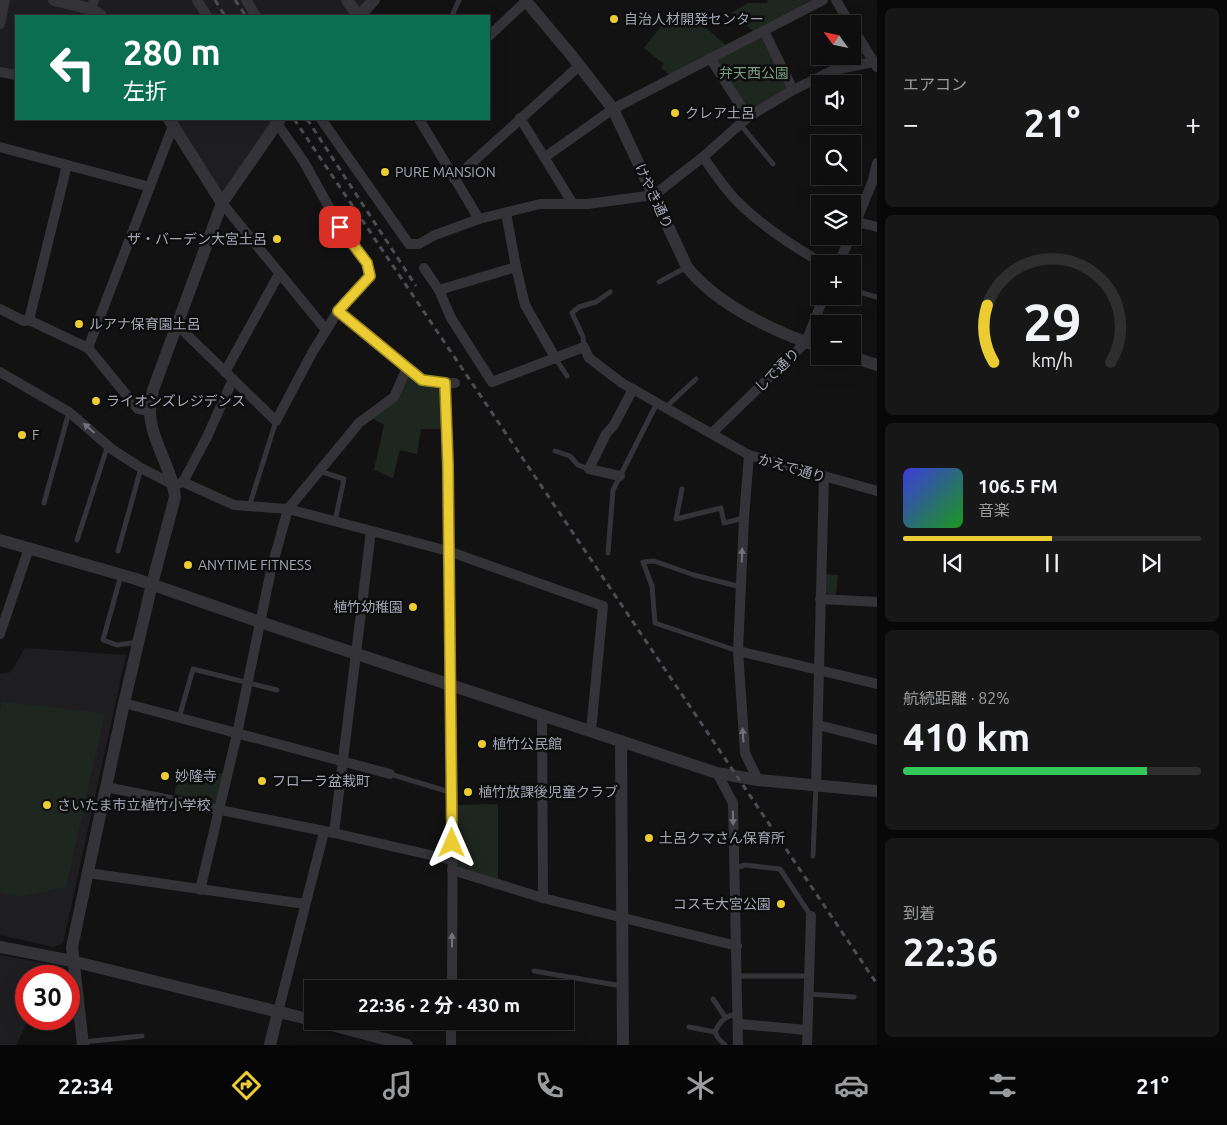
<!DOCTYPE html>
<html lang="ja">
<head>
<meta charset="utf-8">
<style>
  :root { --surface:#0e0e0e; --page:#171717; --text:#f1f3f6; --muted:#9b9c9e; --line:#2e2e2e; --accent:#ebcc32 }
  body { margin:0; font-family:Ubuntu,"Noto Sans JP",sans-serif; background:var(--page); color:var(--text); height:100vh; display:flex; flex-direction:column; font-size:19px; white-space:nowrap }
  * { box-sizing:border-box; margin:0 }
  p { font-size:16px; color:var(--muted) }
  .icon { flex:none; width:28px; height:28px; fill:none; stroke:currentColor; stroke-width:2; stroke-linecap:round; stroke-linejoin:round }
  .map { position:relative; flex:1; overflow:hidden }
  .sheet { display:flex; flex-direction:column; gap:8px; padding:8px; background:#080808; width:350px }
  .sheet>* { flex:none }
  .banner { position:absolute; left:15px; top:15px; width:475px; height:105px; border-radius:0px; box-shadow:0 5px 20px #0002,0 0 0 1px var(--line); background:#0b6e4f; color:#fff; overflow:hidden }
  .needle { width:32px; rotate:303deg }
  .controls { position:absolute; left:811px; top:15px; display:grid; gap:10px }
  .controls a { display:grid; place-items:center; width:50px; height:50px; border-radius:0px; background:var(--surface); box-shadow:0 5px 20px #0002,0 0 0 1px var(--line); font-size:25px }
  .speed { position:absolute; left:15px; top:965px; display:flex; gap:10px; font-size:25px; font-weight:700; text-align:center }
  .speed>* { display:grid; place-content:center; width:65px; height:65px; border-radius:50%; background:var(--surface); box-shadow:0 5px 20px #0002,0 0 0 1px var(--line); line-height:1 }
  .speed .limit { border:8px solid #d22; background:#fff; color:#111 }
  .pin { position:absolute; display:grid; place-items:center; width:42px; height:42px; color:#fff; margin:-21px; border-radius:10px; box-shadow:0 2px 8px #0006 }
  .me { position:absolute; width:55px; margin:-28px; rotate:0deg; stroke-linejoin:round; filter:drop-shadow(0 0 4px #0008) }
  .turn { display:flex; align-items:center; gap:18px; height:105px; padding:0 25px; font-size:22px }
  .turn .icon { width:65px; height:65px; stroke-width:2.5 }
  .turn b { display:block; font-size:35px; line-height:42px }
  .big { font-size:38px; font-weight:700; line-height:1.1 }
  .sheet .tile { flex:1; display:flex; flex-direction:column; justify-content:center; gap:8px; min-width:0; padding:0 18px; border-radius:8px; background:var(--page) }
  .sheet .dial { align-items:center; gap:0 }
  .dial svg { height:130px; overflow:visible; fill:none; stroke:var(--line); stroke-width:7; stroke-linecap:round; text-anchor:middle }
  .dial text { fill:var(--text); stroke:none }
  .song { display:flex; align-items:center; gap:15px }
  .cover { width:60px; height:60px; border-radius:8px; background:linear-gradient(135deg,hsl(240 70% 55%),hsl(120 70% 35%)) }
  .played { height:5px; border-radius:2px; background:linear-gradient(90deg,var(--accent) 50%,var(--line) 50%) }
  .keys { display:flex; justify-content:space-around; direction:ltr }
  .heat { display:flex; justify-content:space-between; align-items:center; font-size:28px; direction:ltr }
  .charge { height:8px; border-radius:4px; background:linear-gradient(90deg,#34c759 82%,var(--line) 0) }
  .trip { position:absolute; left:304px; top:980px; width:270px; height:50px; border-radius:0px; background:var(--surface); box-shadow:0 5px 20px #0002,0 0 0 1px var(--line); font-weight:700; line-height:50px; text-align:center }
  .dock { display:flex; height:80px; justify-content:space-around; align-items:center; background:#060606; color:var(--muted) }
  .dock .icon { width:35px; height:35px }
  .dock .active { color:var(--accent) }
  .dock b { font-size:22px; color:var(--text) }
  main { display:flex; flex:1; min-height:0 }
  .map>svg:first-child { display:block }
  .built { fill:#1e1e20 }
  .green { fill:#1e2620 }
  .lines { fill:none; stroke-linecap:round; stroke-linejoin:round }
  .service { stroke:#333338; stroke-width:5 }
  .minor { stroke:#333338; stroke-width:10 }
  .tertiary { stroke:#333338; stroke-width:12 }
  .rail { stroke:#4c4d53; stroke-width:3; stroke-dasharray:6 5; stroke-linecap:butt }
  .oneway { fill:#71727c }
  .route-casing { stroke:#998520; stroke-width:12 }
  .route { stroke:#ebcc32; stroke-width:9 }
  .poi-dot { fill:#ebcc32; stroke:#0d0d0e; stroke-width:2 }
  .labels { text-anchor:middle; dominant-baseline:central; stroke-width:5; stroke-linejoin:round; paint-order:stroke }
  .poi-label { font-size:14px; fill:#a4a6b4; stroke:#0d0d0e; text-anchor:start }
  .park-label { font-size:14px; fill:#7b9e83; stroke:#0d0d0e }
  .street-label { font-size:14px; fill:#a4a6b4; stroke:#0d0d0e }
</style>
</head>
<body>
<main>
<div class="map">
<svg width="877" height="1045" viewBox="0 0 877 1045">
  <rect width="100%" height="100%" fill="#121213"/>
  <!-- built -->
  <g class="built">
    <path d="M0,0H372L357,16H16V77L0,73Z"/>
    <path d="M161,119H278L218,204Z"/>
    <path d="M25,648L126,655L63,943L54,947L0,935V674L11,672Z"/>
    <path d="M0,955L54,965L49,976H26V1019H29L16,1045H0Z"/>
  </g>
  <!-- green -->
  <g class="green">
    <path d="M768,0H812L753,31L731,13L748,3H767Z"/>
    <path d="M686,11L726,45L669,75L661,68L664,64L644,48L669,16L677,22Z"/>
    <path d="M763,37L786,84V90L750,110L747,108L718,62L720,57L759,38Z"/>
    <path d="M410,375L438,384L441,388V429H421L417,454L400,450L393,478L374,470L384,425L372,418L405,377Z"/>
    <path d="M825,574L838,575L836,595L828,594L824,591Z"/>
    <path d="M2,702L105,713L66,887L17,897L0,893V712Z"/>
    <path d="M182,767L223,774L215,804L174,794Z"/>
    <path d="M498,804V879L462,869L457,864L458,805Z"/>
  </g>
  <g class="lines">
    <!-- service -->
    <g class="service">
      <path d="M452,16L459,0"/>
      <path d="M740,124L773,164"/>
      <path d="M659,282L687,267"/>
      <path d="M852,290L877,297"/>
      <path d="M584,347L583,337L572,313L579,307L596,302L610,292"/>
      <path d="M556,359L567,376"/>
      <path d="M666,407L696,379"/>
      <path d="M555,451L570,456L578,465L589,469"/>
      <path d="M319,471L344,479L335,521"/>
      <path d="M682,489L676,519L721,508L724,523L744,518"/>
      <path d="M44,503L69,412"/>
      <path d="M249,507L276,421"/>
      <path d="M77,540L108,445"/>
      <path d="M118,551L141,468"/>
      <path d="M608,553L613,490L657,403"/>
      <path d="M121,575L103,640L117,645L138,642"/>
      <path d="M738,651L655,623L652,586L643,562L654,561L694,575L741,587"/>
      <path d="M179,718L193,669L277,690"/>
      <path d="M390,774L453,793"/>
      <path d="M813,856L816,786"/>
      <path d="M735,868L745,865L780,869L811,916"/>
      <path d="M534,971L622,986"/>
      <path d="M737,976H808"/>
      <path d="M808,994L854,997"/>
      <path d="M713,999L725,1017"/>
      <path d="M689,1027L715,1032"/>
      <path d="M83,1042L142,1036"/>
      <path d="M725,1045L718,1038L715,1032C720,1021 726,1015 738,1014"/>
    </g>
    <!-- minor -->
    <g class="minor">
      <path d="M197,0L207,16"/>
      <path d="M246,0L256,16"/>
      <path d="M836,0L850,24"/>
      <path d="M91,9L94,0"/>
      <path d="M0,24L5,0"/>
      <path d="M852,27L877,67"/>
      <path d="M764,31L793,90"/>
      <path d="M489,36L526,1"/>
      <path d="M710,58L748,117"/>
      <path d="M0,72L16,75"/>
      <path d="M520,118L573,204"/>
      <path d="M321,119L409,244H419L435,235L479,219L540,204H588L654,195L703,157L748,117L793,90L834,70L873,62"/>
      <path d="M419,119L479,219"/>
      <path d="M0,147L150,187"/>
      <path d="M545,157L613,109L823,0"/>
      <path d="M703,157C714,172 725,190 739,203C764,228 794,247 824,264"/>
      <path d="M454,179L579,66"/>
      <path d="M222,203L326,330"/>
      <path d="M506,213L516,267L525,305L556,359"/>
      <path d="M857,222L877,227"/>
      <path d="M852,232L873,180L877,163"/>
      <path d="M838,264L851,236"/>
      <path d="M424,268L439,290L451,318L492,382L584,347L589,358L622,383L749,455L877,491"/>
      <path d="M439,290L516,267"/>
      <path d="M0,309L24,321L29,320L88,348"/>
      <path d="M338,311L422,379L445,383H455"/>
      <path d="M29,320L67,165"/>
      <path d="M176,324L276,421L312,353L338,311L370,276L367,263L340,227L304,162L274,119"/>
      <path d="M0,372L69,412L113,450L141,468L174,485L183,482L234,505L288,509L448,551L603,606L591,731"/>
      <path d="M225,372L279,274"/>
      <path d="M445,383L453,793L452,989"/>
      <path d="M150,411L138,409L88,348L173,126"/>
      <path d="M712,433L806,342L824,296"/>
      <path d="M749,455L744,518L738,651L745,753L758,780"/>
      <path d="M620,476L589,469L606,434L614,425L633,389"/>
      <path d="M183,482L207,437L233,379"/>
      <path d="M820,599L877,602"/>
      <path d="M0,634L29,548"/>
      <path d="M738,651L877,684"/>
      <path d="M124,703L390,774"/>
      <path d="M542,714L543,898"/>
      <path d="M818,725L877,740"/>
      <path d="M717,773L733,803L738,1045"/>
      <path d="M816,786L824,477"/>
      <path d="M106,787L334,833L452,860"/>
      <path d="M334,833L371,531"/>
      <path d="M452,870L543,898L737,946"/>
      <path d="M88,873L305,904"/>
      <path d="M200,890L237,734L271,570L288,509L359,423L394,397L407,368"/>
      <path d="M278,1012L324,832"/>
      <path d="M738,1024L807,1030"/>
      <path d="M451,1045V1021"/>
      <path d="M807,1045L811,916"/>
    </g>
    <!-- tertiary -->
    <g class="tertiary">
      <path d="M54,0L91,9L101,16"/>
      <path d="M347,0L358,16"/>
      <path d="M525,0L572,56L613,109L687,267C717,305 775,332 820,347"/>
      <path d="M359,16L374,0"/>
      <path d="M169,119L222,203"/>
      <path d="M850,356L877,365"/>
      <path d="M0,540L136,579L260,622L717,773L758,780L877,791"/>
      <path d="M621,741L623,1045"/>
      <path d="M0,947L72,961L312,1020"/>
      <path d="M317,1021L407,1045"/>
      <path d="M83,1045L72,947L124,703L152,584L175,497C172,467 150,440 150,410C150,403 152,397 153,390L222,203L280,119"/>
      <path d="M270,1045L278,1012"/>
    </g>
    <!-- rail -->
    <g class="rail">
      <path d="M215,0L225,16"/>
      <path d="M235,0L246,16"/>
      <path d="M294,119L877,984"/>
      <path d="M307,119L416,286"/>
    </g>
  </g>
  <!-- one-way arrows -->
  <defs><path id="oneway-solid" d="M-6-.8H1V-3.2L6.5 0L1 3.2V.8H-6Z" transform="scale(1.25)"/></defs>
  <g class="oneway">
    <use href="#oneway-solid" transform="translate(89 428) rotate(-139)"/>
    <use href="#oneway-solid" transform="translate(742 555) rotate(-88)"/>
    <use href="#oneway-solid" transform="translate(743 735) rotate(-94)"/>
    <use href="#oneway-solid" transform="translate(733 818) rotate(89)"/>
    <use href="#oneway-solid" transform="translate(452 940) rotate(-90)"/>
  </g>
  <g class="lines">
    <defs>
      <path id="route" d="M340,227L367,263L370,276L338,311L422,380L445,383L448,465L452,843"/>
    </defs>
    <!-- route casing -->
    <use href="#route" class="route-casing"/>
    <!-- route -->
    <use href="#route" class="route"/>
  </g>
  <!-- markers -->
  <g class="poi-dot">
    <circle cx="614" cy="19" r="5"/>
    <circle cx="675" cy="113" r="5"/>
    <circle cx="385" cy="172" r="5"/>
    <circle cx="277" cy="239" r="5"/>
    <circle cx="79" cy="324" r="5"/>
    <circle cx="96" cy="401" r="5"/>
    <circle cx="22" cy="435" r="5"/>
    <circle cx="188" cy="565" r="5"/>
    <circle cx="413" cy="607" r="5"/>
    <circle cx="482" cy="744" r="5"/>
    <circle cx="165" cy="776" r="5"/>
    <circle cx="262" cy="781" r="5"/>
    <circle cx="468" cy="792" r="5"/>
    <circle cx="47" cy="805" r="5"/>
    <circle cx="649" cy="838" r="5"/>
    <circle cx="781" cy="904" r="5"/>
  </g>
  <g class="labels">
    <!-- poi labels -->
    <g class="poi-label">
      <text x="624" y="19">自治人材開発センター</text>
      <text x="685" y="113">クレア土呂</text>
      <text x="395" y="172">PURE MANSION</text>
      <text x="267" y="239" text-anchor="end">ザ・バーデン大宮土呂</text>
      <text x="89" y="324">ルアナ保育園土呂</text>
      <text x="106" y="401">ライオンズレジデンス</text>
      <text x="32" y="435">F</text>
      <text x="198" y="565">ANYTIME FITNESS</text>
      <text x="403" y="607" text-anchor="end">植竹幼稚園</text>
      <text x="492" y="744">植竹公民館</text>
      <text x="175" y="776">妙隆寺</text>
      <text x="272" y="781">フローラ盆栽町</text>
      <text x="478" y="792">植竹放課後児童クラブ</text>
      <text x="57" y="805">さいたま市立植竹小学校</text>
      <text x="659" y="838">土呂クマさん保育所</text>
      <text x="771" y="904" text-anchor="end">コスモ大宮公園</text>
    </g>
    <!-- park labels -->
    <g class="park-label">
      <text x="754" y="73">弁天西公園</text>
    </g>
    <!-- street labels -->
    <g class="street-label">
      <text transform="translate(654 196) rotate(65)">けやき通り</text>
      <text transform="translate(777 370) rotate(-44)">しで通り</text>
      <text transform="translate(792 468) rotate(16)">かえで通り</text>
    </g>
  </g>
</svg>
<div class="controls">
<a><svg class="needle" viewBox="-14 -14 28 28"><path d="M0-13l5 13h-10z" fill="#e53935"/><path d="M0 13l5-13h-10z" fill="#9b9c9e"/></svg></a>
<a><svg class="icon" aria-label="sound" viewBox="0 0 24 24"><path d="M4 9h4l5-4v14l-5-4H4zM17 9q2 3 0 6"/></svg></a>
<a><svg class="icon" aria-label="search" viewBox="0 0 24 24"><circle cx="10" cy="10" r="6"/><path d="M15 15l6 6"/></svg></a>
<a><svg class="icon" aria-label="layers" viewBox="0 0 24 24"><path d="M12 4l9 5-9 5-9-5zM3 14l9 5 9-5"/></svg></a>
<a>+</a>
<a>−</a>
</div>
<div class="speed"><div class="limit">30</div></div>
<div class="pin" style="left:340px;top:227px;background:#d93025"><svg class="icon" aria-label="arrive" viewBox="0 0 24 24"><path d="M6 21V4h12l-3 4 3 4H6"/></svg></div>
<svg class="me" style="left:452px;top:843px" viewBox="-20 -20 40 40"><path d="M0-17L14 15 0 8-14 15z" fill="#ebcc32" stroke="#fff" stroke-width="4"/></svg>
<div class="trip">22:36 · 2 分 · 430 m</div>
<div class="banner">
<div class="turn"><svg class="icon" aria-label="left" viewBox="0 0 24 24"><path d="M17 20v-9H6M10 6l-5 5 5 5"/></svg><div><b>280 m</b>左折</div></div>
</div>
</div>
<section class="sheet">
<div class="tile"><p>エアコン</p>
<div class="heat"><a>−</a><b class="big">21°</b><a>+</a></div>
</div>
<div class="tile dial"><svg viewBox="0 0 100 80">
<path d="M14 69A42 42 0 1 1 86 69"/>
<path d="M14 69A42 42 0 0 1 10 34" stroke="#ebcc32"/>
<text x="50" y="56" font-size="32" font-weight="700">29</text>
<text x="50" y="72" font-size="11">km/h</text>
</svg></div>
<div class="tile">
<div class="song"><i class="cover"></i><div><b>106.5 FM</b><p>音楽</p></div></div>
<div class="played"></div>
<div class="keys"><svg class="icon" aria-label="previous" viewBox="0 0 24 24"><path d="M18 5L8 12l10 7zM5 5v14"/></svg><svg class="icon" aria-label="pause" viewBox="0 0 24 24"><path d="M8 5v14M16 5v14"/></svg><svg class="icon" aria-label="next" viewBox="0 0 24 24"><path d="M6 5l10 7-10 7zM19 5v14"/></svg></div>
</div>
<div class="tile"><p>航続距離 · 82%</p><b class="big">410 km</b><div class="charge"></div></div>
<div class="tile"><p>到着</p><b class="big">22:36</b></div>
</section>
</main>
<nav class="dock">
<b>22:34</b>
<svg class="icon active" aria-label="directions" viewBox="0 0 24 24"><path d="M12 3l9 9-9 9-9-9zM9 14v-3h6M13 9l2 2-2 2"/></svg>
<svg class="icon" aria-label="music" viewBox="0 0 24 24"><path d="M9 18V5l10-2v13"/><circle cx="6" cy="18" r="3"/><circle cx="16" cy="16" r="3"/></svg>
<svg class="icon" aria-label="phone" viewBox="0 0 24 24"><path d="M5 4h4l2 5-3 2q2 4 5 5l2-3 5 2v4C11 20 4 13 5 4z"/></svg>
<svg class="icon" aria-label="climate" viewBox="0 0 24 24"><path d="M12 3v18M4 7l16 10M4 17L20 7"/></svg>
<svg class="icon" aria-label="car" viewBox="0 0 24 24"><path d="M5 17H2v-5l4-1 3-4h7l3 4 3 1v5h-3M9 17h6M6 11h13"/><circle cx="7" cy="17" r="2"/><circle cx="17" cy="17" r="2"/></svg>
<svg class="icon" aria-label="filters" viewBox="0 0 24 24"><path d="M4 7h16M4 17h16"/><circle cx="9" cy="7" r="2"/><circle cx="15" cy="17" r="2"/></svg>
<b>21°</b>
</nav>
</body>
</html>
